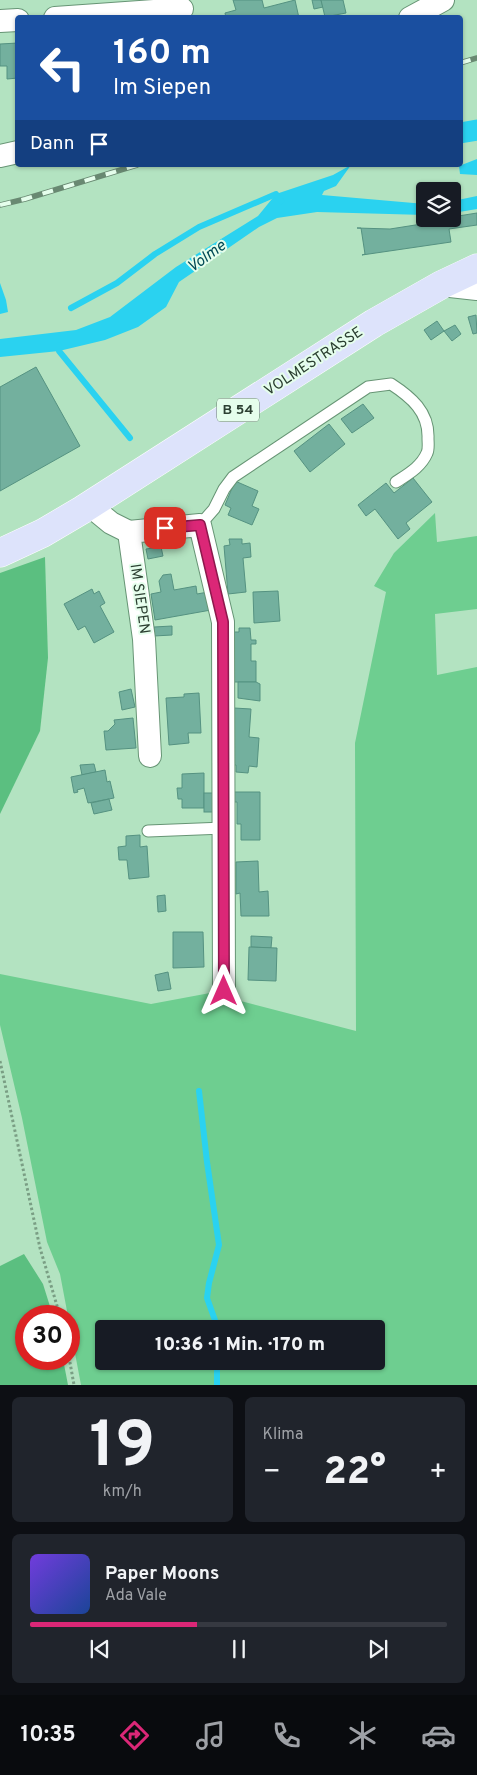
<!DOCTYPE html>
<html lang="de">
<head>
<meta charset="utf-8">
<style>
  :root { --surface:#171b24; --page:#20242c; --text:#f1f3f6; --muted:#9ea1a6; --line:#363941; --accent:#db2777 }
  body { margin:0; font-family:Overpass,sans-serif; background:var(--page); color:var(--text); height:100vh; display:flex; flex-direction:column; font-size:19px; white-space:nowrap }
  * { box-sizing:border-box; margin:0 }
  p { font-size:16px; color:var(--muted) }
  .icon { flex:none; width:28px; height:28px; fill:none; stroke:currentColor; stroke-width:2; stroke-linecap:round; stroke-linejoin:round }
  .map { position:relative; height:1385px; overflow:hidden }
  .side { display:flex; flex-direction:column; gap:12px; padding:12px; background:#0d0f14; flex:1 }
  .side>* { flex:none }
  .guide { position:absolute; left:15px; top:15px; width:448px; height:152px; border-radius:5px; box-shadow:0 1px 4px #0004; background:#1a4fa0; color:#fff; overflow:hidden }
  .fabs { position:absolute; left:416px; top:182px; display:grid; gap:10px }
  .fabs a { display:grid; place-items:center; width:45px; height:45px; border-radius:5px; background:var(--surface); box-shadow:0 1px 4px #0004; font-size:25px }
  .speed { position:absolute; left:15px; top:1305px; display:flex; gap:10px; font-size:25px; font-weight:700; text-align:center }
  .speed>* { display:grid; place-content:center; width:65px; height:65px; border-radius:50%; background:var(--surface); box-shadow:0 1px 4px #0004; line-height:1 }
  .speed .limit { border:8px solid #d22; background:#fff; color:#111 }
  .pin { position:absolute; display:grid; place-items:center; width:42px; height:42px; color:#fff; margin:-21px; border-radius:10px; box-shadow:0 2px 8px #0006 }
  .me { position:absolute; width:55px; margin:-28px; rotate:0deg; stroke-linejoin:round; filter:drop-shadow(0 0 4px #0008) }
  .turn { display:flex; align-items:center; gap:18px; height:105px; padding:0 15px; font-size:22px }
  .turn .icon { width:65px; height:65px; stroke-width:2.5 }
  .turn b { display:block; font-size:35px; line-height:42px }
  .then { display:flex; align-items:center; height:48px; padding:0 15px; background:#0003; gap:10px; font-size:19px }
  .big { font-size:38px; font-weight:800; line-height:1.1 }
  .side .widget { flex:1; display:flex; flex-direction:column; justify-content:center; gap:8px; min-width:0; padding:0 18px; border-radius:8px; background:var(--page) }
  .side .dial { align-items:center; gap:0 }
  .dial b { font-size:65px; line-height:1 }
  .song { display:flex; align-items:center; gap:15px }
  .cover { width:60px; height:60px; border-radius:8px; background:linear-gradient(135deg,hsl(260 70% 55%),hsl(220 70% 35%)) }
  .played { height:5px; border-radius:2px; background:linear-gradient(90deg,var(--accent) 40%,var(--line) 40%) }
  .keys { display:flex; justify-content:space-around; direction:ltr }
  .heat { display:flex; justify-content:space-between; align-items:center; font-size:28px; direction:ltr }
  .side .tiles { flex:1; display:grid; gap:12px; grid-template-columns:1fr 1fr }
  .widget:last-child { grid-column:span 2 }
  .trip { position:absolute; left:95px; top:1320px; width:290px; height:50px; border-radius:5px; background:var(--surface); box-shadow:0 1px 4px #0004; font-weight:800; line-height:50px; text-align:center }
  .dock { display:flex; height:80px; justify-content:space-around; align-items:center; background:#090b0e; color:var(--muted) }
  .dock .icon { width:35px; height:35px }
  .dock .active { color:var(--accent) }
  .dock b { font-size:22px; color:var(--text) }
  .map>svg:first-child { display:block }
  .green { fill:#6ece90; fill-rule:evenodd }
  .forest { fill:#5bbf80 }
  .water { fill:#2ad2f0 }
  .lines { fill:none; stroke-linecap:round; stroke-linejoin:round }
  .stream { stroke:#2ad2f0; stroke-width:6 }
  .canal { stroke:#2ad2f0; stroke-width:21 }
  .building { fill:#73b09e; stroke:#559281 }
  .lane-casing { stroke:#679575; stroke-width:13 }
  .street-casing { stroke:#679575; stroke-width:24 }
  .primary-casing { stroke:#fff; stroke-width:29 }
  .path { stroke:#7a9e84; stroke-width:3; stroke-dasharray:2.5 2.5; stroke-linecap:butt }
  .lane { stroke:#fff; stroke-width:11 }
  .street { stroke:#fff; stroke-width:22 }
  .primary { stroke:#dde3fb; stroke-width:28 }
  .rail-casing { stroke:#698972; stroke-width:5.5 }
  .rail { stroke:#e5feec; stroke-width:4; stroke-dasharray:11; stroke-linecap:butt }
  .route-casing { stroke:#8e194d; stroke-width:12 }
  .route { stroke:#db2777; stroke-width:9 }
  .labels { text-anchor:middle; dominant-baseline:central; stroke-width:4; stroke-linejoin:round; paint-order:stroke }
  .shield { fill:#e5feec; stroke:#64796a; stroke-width:1 }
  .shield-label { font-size:14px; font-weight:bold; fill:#2c4032 }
  .street-label { font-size:15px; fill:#2c4032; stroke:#e5feec }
  .water-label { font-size:16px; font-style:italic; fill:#014955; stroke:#e5feec }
</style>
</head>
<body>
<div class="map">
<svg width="477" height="1385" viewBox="0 0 477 1385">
  <rect width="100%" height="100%" fill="#b3e3c1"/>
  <!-- green -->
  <path class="green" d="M435,513L437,542L477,536V609L435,614L437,675L477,667V1385H81L60,1274L47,1242L22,1118L0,1025V974L151,1004L210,993L356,1031L355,743L386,592L374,586L394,553ZM104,1329H376V1361H104Z"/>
  <!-- forest -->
  <g class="forest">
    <path d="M45,557L48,658L40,731L0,814V573Z"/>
    <path d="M24,1254L43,1284L53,1316H26V1359H63L68,1385H0V1266Z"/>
  </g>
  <!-- water -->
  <g class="water">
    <path d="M477,159V175L460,174L459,166Z"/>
    <path d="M351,165L336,186L324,191L322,195L425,204V215L317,212L277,218L259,227L179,282L166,307L138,327L105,340L59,351L0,357V339L76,330L110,317L176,267L258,216L276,194L333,175Z"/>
    <path d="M477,196V209L453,213V201Z"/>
    <path d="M0,283L6,300L8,312L0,314Z"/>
  </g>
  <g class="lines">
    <!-- stream -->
    <g class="stream">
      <path d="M71,308L117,283L155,254L199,227L276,194L281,201"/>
      <path d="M59,345V351L130,438"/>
      <path d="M199,1091L207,1162L219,1245L209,1283L207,1298L216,1323V1329"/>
      <path d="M217,1385V1361"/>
    </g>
    <!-- canal -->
    <path class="canal" d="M460,133L477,130"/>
  </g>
  <!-- building -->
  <g class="building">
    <path d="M233,0H262L264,8L295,0L299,18H226L225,13L236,10Z"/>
    <path d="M312,0H321L323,7L314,9Z"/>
    <path d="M321,0H343L346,13L325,17Z"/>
    <path d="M18,43V78L7,79V66H0V44Z"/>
    <path d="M477,213V225L449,229L451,242L362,255L365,254L361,228H357L390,229L447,220V219H452V217Z"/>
    <path d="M476,315L477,333L473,334L468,317Z"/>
    <path d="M437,321L444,331L431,340L424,330Z"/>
    <path d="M455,325L461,334L452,341L444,331Z"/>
    <path d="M36,367L80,446L0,491V387Z"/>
    <path d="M363,404L374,418L352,433L341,419Z"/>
    <path d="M329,424L345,444L310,472L294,451Z"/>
    <path d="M413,478L432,502L406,523L410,529L398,539L375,509L366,516L358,505L386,483L394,493Z"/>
    <path d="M235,481L258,491L252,506L259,509L252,525L228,515L231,508L225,505Z"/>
    <path d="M229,539H242V544L250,543L251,557L243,558L246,592L228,594L224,546L230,545Z"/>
    <path d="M161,547L163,556L148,559L146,549Z"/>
    <path d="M171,574L174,590L196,586L197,594L208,592L211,610L155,620L151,594L161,592L159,581L163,575Z"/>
    <path d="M92,589L94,594L99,591L105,603L100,606L114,632L94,643L85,626L78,630L64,604Z"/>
    <path d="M278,591L280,621L254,623L253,592Z"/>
    <path d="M172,626V635L154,636V627Z"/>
    <path d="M239,628H250L251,640H256V644H251V661H256V682H232L229,632H239Z"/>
    <path d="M238,682H256L260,684V701L238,698Z"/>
    <path d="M131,689L135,707L122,710L119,692Z"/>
    <path d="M199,693L201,733H188L189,743L169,745L166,698L184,697V694Z"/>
    <path d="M234,708L251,709L249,737L259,738L257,767L249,766L248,773L236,772V765H231Z"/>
    <path d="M133,718L136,748L106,750L104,731H108L115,724L114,720Z"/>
    <path d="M94,764L96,772L82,775L80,765Z"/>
    <path d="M105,770L107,782L110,781L114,798L88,803L84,788L77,790L78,792L74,793L71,777Z"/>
    <path d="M204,773V808H182V799H178L177,788H182V774Z"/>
    <path d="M232,792H260V840H241V824H237V802H232Z"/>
    <rect x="204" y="793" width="9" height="19"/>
    <path d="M109,799L112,810L94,814L91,803Z"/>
    <path d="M140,835V847L147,846L149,877L129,879L127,860H119L118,847L126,846V836Z"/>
    <path d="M258,861L259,892L268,891L269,916H241L240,893L236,894V862Z"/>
    <path d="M165,895L166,911L158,912L157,896Z"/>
    <path d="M173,932H203L204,967L173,968Z"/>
    <path d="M251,936L272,937L271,948L251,947Z"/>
    <path d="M249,947L277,948L276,981L248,980Z"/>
    <path d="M168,972L171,989L158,991L155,975Z"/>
  </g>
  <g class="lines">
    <defs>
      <g id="lane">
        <path d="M200,525L214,509L224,489L233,477L368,387L391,384C411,397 429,412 428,438C428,443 429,449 427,453C421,467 408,474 396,482"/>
        <path d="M148,831L224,828"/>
      </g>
      <g id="street">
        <path d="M55,18L182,9"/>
        <path d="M410,18L443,0"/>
        <path d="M0,21L18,20"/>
        <path d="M0,156L18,152"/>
        <path d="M441,285L477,289"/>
        <path d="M89,505L111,523L129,532"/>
        <path d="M150,756L144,639L129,532L200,525L223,622L224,991"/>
      </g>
      <path id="primary" d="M0,553L43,533L82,510L374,323L441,285L477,268"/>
    </defs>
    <!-- lane casing -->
    <use href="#lane" class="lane-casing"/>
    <!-- street casing -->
    <use href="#street" class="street-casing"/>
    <!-- primary casing -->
    <use href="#primary" class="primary-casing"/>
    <!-- path -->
    <g class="path">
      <path d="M0,1061L40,1248L60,1316"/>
      <path d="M69,1357L74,1385"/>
    </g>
    <!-- lane -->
    <use href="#lane" class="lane"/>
    <!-- street -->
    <use href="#street" class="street"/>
    <!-- primary -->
    <use href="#primary" class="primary"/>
    <defs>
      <g id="rail">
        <path d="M460,63L477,58"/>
        <path d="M0,205L25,199L137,165"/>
      </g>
    </defs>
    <!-- rail casing -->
    <use href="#rail" class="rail-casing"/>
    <!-- rail -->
    <use href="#rail" class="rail"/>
  </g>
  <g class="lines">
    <defs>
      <path id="route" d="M165,528L200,525L223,622L224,991"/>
    </defs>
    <!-- route casing -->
    <use href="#route" class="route-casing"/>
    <!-- route -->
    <use href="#route" class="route"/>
  </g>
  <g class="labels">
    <!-- shield labels -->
    <rect class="shield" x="217" y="398.5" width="42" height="23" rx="4"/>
    <g class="shield-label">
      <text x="238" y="410">B 54</text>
    </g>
    <!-- street labels -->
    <g class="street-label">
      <text transform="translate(314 362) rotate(-33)">VOLMESTRASSE</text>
      <text transform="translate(139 599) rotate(82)">IM SIEPEN</text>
    </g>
    <!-- water labels -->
    <g class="water-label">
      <text transform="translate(207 257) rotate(-36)">Volme</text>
    </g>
  </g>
</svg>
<div class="fabs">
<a><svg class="icon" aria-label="layers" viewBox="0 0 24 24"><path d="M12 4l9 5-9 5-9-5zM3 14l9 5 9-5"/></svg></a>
</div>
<div class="speed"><div class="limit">30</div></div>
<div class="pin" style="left:165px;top:528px;background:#d93025"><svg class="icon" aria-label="arrive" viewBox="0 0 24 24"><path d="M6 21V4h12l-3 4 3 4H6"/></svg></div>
<svg class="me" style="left:224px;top:991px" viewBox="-20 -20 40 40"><path d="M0-17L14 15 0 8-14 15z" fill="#db2777" stroke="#fff" stroke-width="4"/></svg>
<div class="trip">10:36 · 1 Min. · 170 m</div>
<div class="guide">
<div class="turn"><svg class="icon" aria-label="left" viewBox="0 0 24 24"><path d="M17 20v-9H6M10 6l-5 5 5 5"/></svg><div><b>160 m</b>Im Siepen</div></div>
<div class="then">Dann<svg class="icon" aria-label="arrive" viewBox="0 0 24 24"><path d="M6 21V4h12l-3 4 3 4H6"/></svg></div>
</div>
</div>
<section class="side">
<div class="tiles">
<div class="widget dial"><b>19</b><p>km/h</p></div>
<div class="widget"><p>Klima</p>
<div class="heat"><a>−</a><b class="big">22°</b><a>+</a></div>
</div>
<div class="widget">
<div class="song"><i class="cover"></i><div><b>Paper Moons</b><p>Ada Vale</p></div></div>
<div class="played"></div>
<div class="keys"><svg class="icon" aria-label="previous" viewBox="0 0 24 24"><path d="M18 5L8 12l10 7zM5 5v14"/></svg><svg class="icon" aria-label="pause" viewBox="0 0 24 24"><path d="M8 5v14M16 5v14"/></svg><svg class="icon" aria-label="next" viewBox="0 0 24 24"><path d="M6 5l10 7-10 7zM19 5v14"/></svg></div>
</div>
</div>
</section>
<nav class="dock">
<b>10:35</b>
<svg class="icon active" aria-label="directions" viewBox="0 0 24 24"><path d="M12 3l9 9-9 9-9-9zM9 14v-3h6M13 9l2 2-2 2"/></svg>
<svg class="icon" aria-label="music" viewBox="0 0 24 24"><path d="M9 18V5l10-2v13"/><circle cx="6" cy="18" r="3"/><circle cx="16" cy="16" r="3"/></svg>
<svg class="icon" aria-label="phone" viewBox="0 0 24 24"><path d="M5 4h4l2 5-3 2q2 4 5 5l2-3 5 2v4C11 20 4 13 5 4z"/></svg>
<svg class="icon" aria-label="climate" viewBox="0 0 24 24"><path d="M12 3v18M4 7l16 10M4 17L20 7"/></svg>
<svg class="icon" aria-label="car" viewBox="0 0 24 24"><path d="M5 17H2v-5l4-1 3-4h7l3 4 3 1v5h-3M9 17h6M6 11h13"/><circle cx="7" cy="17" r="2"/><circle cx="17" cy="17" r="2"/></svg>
</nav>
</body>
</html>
